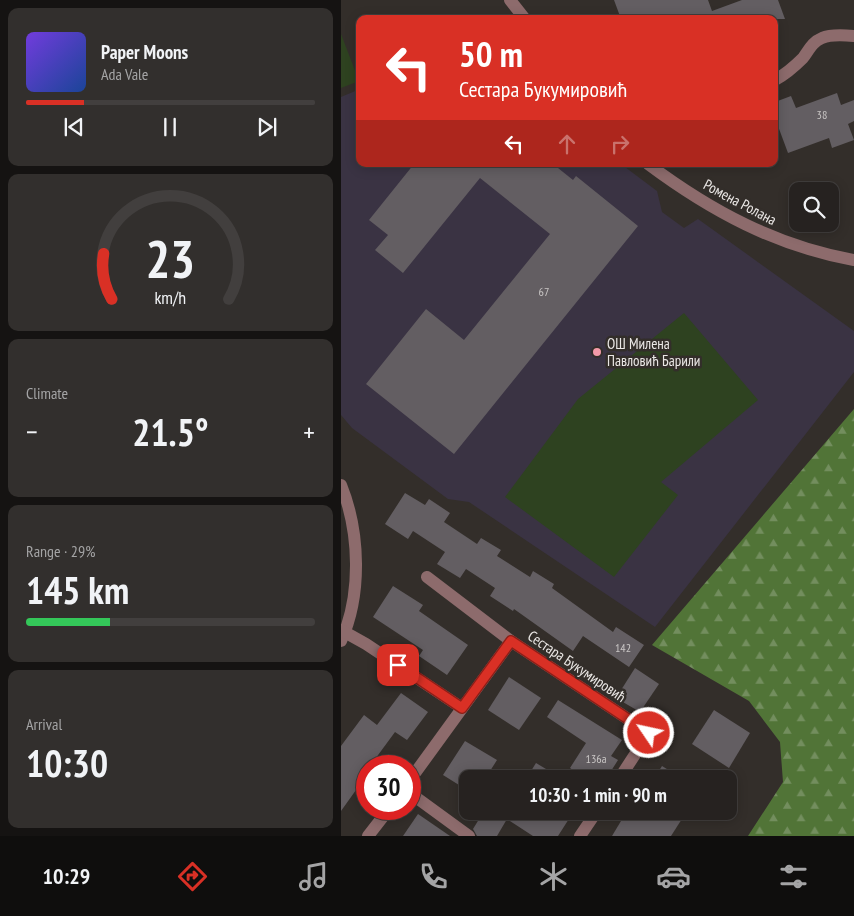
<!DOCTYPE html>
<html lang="en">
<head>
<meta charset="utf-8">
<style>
  :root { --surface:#262220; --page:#322f2d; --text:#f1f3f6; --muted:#a4a4a5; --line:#423f3e; --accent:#d93025 }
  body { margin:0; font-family:"PT Sans Narrow",sans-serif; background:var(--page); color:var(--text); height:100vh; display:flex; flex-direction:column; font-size:19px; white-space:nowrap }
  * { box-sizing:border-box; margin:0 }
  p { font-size:16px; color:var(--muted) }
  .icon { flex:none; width:28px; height:28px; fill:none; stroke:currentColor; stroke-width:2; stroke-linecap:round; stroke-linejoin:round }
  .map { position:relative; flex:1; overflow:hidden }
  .sheet { display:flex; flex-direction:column; gap:8px; padding:8px; background:#151312; width:341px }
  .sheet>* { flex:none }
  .hud { position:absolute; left:15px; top:15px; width:422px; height:152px; border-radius:10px; box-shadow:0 2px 12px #0003,0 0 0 1px var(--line); background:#d93025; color:#fff; overflow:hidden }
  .tools { position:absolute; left:448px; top:182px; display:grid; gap:10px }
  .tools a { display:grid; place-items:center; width:50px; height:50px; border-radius:10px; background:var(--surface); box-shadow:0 2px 12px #0003,0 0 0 1px var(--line); font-size:25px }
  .speed { position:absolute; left:15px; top:755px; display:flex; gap:10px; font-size:25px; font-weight:700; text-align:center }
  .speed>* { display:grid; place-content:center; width:65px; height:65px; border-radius:50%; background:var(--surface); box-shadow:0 2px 12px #0003,0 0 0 1px var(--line); line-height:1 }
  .speed .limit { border:8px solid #d22; background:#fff; color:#111 }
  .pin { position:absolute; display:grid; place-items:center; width:42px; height:42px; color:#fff; margin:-21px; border-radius:10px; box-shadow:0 2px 8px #0006 }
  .me { position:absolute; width:55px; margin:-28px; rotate:304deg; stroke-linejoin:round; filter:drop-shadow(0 0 4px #0008) }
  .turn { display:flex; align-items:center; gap:18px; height:105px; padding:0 20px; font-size:22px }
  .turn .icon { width:65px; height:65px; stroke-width:2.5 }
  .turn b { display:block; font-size:35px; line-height:42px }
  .lanes { display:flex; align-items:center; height:48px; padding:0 20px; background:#0003; justify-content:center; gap:25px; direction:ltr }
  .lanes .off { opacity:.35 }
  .big { font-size:38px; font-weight:600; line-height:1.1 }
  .sheet .widget { flex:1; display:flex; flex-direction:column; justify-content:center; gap:8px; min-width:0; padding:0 18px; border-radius:10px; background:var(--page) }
  .sheet .dial { align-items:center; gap:0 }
  .dial svg { height:130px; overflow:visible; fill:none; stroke:var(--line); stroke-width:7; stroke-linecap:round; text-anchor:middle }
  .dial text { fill:var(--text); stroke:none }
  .song { display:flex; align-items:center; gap:15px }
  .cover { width:60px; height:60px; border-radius:8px; background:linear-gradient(135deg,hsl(260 70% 55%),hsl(220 70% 35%)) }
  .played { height:5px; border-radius:2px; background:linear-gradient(90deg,var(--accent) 20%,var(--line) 20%) }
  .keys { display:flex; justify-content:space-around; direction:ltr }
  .heat { display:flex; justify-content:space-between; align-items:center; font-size:28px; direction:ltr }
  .charge { height:8px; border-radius:4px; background:linear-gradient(90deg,#34c759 29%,var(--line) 0) }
  .trip { position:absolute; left:118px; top:770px; width:278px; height:50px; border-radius:10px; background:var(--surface); box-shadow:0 2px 12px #0003,0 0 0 1px var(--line); font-weight:600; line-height:50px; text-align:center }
  .menu { display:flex; height:80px; justify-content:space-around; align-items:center; background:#0f0e0d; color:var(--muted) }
  .menu .icon { width:35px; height:35px }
  .menu .active { color:var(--accent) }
  .menu b { font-size:22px; color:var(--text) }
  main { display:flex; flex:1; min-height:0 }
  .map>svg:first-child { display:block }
  .education { fill:#3a3343 }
  .forest { fill:url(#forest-firs) }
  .green { fill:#2e4220 }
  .building { fill:#635e62 }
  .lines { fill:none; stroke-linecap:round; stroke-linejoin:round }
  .minor { stroke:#8d6b6c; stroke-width:12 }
  .route-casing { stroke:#8d1f18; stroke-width:12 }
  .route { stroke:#d93025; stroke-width:9 }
  .poi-dot { fill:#f39aa9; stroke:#332e2a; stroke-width:2 }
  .labels { text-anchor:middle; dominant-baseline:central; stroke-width:5; stroke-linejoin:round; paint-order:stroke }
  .number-label { font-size:12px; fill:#c9c6c5 }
  .street-label { font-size:15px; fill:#ebe8e6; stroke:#332e2a }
  .poi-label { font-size:15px; fill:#ebe8e6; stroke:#332e2a; text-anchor:start }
</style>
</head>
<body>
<main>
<section class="sheet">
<div class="widget">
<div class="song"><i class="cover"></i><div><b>Paper Moons</b><p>Ada Vale</p></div></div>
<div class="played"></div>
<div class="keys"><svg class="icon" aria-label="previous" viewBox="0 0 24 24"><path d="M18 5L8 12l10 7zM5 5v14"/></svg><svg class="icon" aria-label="pause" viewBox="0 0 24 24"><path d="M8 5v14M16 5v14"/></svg><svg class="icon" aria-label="next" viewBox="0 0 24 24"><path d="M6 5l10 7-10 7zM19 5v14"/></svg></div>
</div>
<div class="widget dial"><svg viewBox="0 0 100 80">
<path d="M14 69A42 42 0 1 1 86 69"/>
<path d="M14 69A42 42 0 0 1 9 41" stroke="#d93025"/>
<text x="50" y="56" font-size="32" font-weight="700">23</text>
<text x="50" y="72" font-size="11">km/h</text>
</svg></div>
<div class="widget"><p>Climate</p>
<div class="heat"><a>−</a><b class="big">21.5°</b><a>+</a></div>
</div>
<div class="widget"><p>Range · 29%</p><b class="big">145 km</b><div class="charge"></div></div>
<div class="widget"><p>Arrival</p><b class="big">10:30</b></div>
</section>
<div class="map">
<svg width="513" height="836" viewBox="0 0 513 836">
  <defs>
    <pattern id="forest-firs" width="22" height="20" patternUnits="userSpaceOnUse" patternTransform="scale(1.25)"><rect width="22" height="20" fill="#517437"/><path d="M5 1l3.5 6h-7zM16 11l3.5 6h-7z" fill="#738e5e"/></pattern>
  </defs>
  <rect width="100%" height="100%" fill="#332e2a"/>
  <!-- education -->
  <path class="education" d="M19,89V164H280L316,191L321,212L343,228L357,219L513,331V372L314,627L128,502L107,499L11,428L0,415V97Z"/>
  <!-- forest -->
  <path class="forest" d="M513,409V836H407L442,782L439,742L408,701L311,645Z"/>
  <!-- green -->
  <g class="green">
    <path d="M0,34L18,81L0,88Z"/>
    <path d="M343,313L417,400L320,482L337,495L273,577L164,497L237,399Z"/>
  </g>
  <!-- building -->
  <g class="building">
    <path d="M273,0H367L371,11L401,0H437L444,19H280Z"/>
    <path d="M496,93L500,105L513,100V121L507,124L513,140L491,148L488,138L447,153L434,118V102L450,96L455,108Z"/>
    <path d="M73,164H212L232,180L235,176L297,226L113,454L25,384L85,309L123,340L209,234L139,178L62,273L34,250L47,235L28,220Z"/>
    <path d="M64,493L84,505L88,499L109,513L103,522L136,544L140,538L160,550L156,556L189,577L192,571L213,584L211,588L272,632L275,627L303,645L288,667L242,636L232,651L173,609L172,611L149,596L154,588L125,569L119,578L96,564L104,552L72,531L67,539L44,524Z"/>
    <path d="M52,586L82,605L78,611L127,645L106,675L78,656L82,650L32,617Z"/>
    <path d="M294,668L318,684L299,712L275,698Z"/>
    <path d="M168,677L200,698L178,730L147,710Z"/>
    <path d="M60,693L87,712L66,740L54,732L29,766H26V769L23,774L25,776L0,811V746L23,715L36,725Z"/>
    <path d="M217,700L281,740L270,756L277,760L265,779H245L229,768L245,743L206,717Z"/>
    <path d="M373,710L409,733L388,768L351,744Z"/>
    <path d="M124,741L156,760L144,779H126V790L102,775Z"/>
    <path d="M195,763L210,772L205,779H185Z"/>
    <path d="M321,766L342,779H313Z"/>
    <path d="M143,811H233L217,836H192L166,819L156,836H136L132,829Z"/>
    <path d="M286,811H346L330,836H271Z"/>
    <path d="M77,814L109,836H62Z"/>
  </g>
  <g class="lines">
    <!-- minor -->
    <g class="minor">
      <path d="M169,0L184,19"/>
      <path d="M434,80C445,74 453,67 462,58C468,50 471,42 481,38C490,34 503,35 513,36"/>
      <path d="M307,164C370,211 435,246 513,260"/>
      <path d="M0,485C19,532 21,595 0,641"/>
      <path d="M86,577L170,641L308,733L278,779"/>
      <path d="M0,630L25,644L121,708"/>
      <path d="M69,780L170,641"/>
      <path d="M69,793L128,836"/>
      <path d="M27,836L48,809"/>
      <path d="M239,836L256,811"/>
    </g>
  </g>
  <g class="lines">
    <defs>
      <path id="route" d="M57,665L121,708L170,641L308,733"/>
    </defs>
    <!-- route casing -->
    <use href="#route" class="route-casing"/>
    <!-- route -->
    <use href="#route" class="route"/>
  </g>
  <!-- markers -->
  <circle class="poi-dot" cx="256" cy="352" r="5"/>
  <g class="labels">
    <!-- number labels -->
    <g class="number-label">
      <text x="481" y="114">38</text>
      <text x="203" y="291">67</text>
      <text x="282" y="647">142</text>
      <text x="255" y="758">136a</text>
    </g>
    <!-- street labels -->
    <g class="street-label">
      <text transform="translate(399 202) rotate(28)">Ромена Ролана</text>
      <text transform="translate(236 666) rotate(34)">Сестара Букумировић</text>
    </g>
    <!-- poi labels -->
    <g class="poi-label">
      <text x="266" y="343">ОШ Милена<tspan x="266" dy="17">Павловић Барили</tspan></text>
    </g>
  </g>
</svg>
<div class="tools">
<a><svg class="icon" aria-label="search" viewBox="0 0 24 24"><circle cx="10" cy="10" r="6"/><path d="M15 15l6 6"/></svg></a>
</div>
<div class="speed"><div class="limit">30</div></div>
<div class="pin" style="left:57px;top:665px;background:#d93025"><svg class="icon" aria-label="arrive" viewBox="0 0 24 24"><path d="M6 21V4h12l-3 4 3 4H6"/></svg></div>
<svg class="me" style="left:308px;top:733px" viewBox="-20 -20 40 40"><circle r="17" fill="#d93025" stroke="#fff" stroke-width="3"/><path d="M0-11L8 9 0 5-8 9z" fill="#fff"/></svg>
<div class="trip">10:30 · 1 min · 90 m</div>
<div class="hud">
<div class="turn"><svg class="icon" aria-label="left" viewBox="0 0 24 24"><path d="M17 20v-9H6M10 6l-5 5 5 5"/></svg><div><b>50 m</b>Сестара Букумировић</div></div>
<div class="lanes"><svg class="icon" aria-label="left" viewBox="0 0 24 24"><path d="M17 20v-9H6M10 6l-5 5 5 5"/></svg><svg class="icon off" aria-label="ahead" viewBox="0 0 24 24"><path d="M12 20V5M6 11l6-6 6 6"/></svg><svg class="icon off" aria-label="right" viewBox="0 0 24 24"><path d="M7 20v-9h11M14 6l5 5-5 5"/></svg></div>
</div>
</div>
</main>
<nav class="menu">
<b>10:29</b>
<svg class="icon active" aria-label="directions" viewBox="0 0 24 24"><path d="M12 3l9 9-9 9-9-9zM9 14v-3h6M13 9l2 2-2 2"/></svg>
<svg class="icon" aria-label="music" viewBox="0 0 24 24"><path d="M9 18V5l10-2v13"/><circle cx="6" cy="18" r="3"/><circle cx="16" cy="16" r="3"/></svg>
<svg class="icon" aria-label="phone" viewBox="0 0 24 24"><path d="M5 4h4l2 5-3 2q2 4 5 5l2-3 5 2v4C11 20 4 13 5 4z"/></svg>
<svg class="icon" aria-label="climate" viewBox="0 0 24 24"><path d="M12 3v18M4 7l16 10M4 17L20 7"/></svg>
<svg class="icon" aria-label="car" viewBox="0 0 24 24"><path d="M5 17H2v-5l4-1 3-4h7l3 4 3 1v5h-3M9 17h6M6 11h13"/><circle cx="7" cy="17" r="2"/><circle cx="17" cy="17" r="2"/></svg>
<svg class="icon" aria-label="filters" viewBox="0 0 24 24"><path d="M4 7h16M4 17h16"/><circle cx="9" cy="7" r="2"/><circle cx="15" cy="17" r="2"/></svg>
</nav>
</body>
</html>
